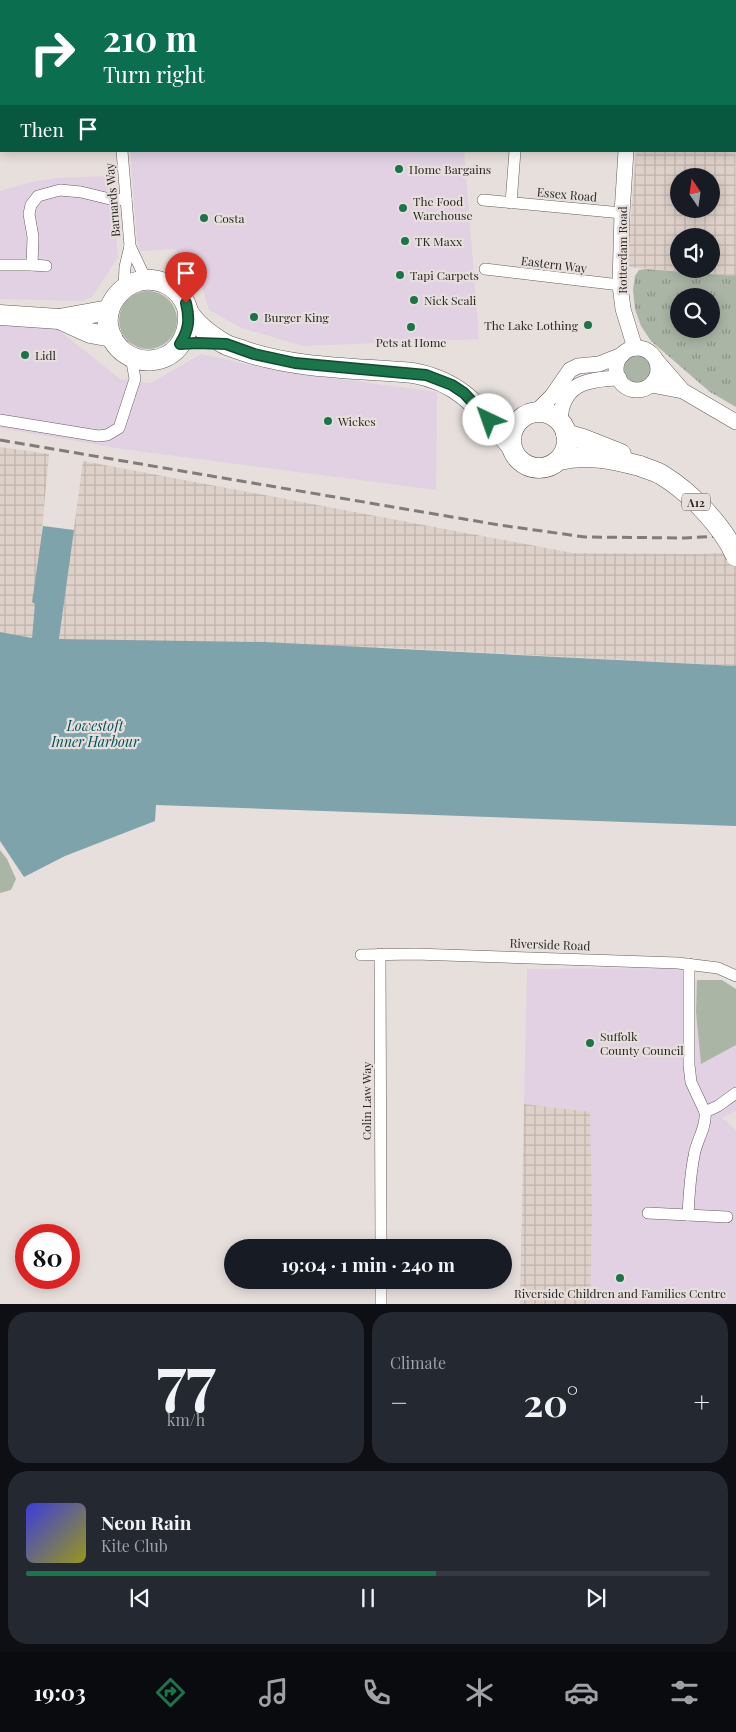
<!DOCTYPE html>
<html lang="en">
<head>
<meta charset="utf-8">
<style>
  :root { --surface:#171b24; --page:#242831; --text:#f1f3f6; --muted:#9ea1a6; --line:#363941; --accent:#1b754a }
  body { margin:0; font-family:"Playfair Display",serif; background:var(--page); color:var(--text); height:100vh; display:flex; flex-direction:column; font-size:19px; white-space:nowrap }
  * { box-sizing:border-box; margin:0 }
  p { font-size:16px; color:var(--muted) }
  .icon { flex:none; width:28px; height:28px; fill:none; stroke:currentColor; stroke-width:2; stroke-linecap:round; stroke-linejoin:round }
  .map { position:relative; height:1304px; overflow:hidden }
  .details { display:flex; flex-direction:column; gap:8px; padding:8px; background:#0d0f14; flex:1 }
  .details>* { flex:none }
  .hud { position:absolute; left:0px; top:0px; width:736px; height:152px; box-shadow:0 2px 12px #0003; background:#0b6e4f; color:#fff; overflow:hidden }
  .needle { width:32px; rotate:347deg }
  .buttons { position:absolute; left:670px; top:168px; display:grid; gap:10px }
  .buttons a { display:grid; place-items:center; width:50px; height:50px; border-radius:50%; background:var(--surface); box-shadow:0 2px 12px #0003; font-size:25px }
  .speed { position:absolute; left:15px; top:1224px; display:flex; gap:10px; font-size:25px; font-weight:700; text-align:center }
  .speed>* { display:grid; place-content:center; width:65px; height:65px; border-radius:50%; background:var(--surface); box-shadow:0 2px 12px #0003; line-height:1 }
  .speed .limit { border:8px solid #d22; background:#fff; color:#111 }
  .pin { position:absolute; display:grid; place-items:center; width:42px; height:42px; color:#fff; margin:-51px -21px; border-radius:50% 50% 50% 0; rotate:-45deg; box-shadow:0 0 5px #0007 }
  .pin .icon { rotate:45deg }
  .me { position:absolute; width:55px; margin:-28px; rotate:318deg; stroke-linejoin:round; filter:drop-shadow(0 0 4px #0008) }
  .turn { display:flex; align-items:center; gap:18px; height:105px; padding:0 20px; font-size:22px }
  .turn .icon { width:65px; height:65px; stroke-width:2.5 }
  .turn b { display:block; font-size:35px; line-height:42px }
  .then { display:flex; align-items:center; height:48px; padding:0 20px; background:#0003; gap:10px; font-size:19px }
  .big { font-size:38px; font-weight:700; line-height:1.1 }
  .details .card { flex:1; display:flex; flex-direction:column; justify-content:center; gap:8px; min-width:0; padding:0 18px; border-radius:20px; background:var(--page) }
  .details .dial { align-items:center; gap:0 }
  .dial b { font-size:65px; line-height:1 }
  .song { display:flex; align-items:center; gap:15px }
  .cover { width:60px; height:60px; border-radius:8px; background:linear-gradient(135deg,hsl(240 70% 55%),hsl(60 70% 35%)) }
  .played { height:5px; border-radius:2px; background:linear-gradient(90deg,var(--accent) 60%,var(--line) 60%) }
  .keys { display:flex; justify-content:space-around; direction:ltr }
  .heat { display:flex; justify-content:space-between; align-items:center; font-size:28px; direction:ltr }
  .details .tiles { flex:1; display:grid; gap:8px; grid-template-columns:1fr 1fr }
  .card:last-child { grid-column:span 2 }
  .trip { position:absolute; left:224px; top:1239px; width:288px; height:50px; border-radius:25px; background:var(--surface); box-shadow:0 2px 12px #0003; font-weight:700; line-height:50px; text-align:center }
  .tabs { display:flex; height:80px; justify-content:space-around; align-items:center; background:#090b0e; color:var(--muted) }
  .tabs .icon { width:35px; height:35px }
  .tabs .selected { color:var(--accent) }
  .tabs b { font-size:22px; color:var(--text) }
  .map>svg:first-child { display:block }
  .commercial { fill:#e1d1e3 }
  .industrial { fill:url(#industrial-grid); fill-rule:evenodd }
  .green { fill:#aab5a5 }
  .park { fill:url(#park-tufts); fill-rule:evenodd }
  .water { fill:#7fa3aa }
  .lines { fill:none; stroke-linecap:round; stroke-linejoin:round }
  .minor-casing { stroke:#645e5b; stroke-width:12 }
  .tertiary-casing { stroke:#645e5b; stroke-width:16 }
  .trunk-casing { stroke:#645e5b; stroke-width:21 }
  .minor { stroke:#fff; stroke-width:11 }
  .tertiary { stroke:#fff; stroke-width:15 }
  .trunk { stroke:#fff; stroke-width:20 }
  .rail { stroke:#817c7a; stroke-width:3; stroke-dasharray:10 5; stroke-linecap:butt }
  .trunk-bridge-casing { stroke:#645e5b; stroke-width:21; stroke-linecap:butt }
  .trunk-bridge { stroke:#fff; stroke-width:20 }
  .route-casing { stroke:#124c30; stroke-width:12 }
  .route { stroke:#1b754a; stroke-width:9 }
  .poi-dot { fill:#1b754a; stroke:#e6dfdb; stroke-width:2 }
  .labels { text-anchor:middle; dominant-baseline:central; stroke-width:4.5; stroke-linejoin:round; paint-order:stroke }
  .shield { fill:#e6dfdb; stroke:#625e5c; stroke-width:1 }
  .shield-label { font-size:11px; font-weight:bold; fill:#2a2726 }
  .poi-label { font-size:12px; fill:#2a2726; stroke:#e6dfdb; text-anchor:start }
  .street-label { font-size:12px; fill:#2a2726; stroke:#e6dfdb }
  .water-label { font-size:14px; font-style:italic; fill:#00515c; stroke:#e6dfdb }
</style>
</head>
<body>
<div class="map">
<svg width="736" height="1305" viewBox="0 0 736 1305">
  <defs>
    <pattern id="industrial-grid" width="8" height="8" patternUnits="userSpaceOnUse" patternTransform="scale(1.25)"><rect width="8" height="8" fill="#ded1c9"/><path d="M0 4h8M4 0v8" fill="none" stroke="#bfb3ac"/></pattern>
    <pattern id="park-tufts" width="24" height="20" patternUnits="userSpaceOnUse" patternTransform="scale(1.25)"><rect width="24" height="20" fill="#aab5a5"/><path d="M3 7l-1-3M5 7V3M7 7l1-3M15 17l-1-3M17 17v-4M19 17l1-3" fill="none" stroke="#8b9386"/></pattern>
  </defs>
  <rect width="100%" height="100%" fill="#e6dfdb"/>
  <!-- commercial -->
  <g class="commercial">
    <path d="M131,0H451V1H129Z"/>
    <path d="M130,151H464L479,339L303,346L242,328L209,310L198,274L175,249L140,251L137,239Z"/>
    <path d="M111,176L118,257L92,297L82,301L0,299V191L32,182L56,178Z"/>
    <path d="M0,322L56,328L120,379L151,383L201,354L273,370L437,392L436,490L122,449L0,428Z"/>
    <path d="M684,968L697,982L696,1012L701,1064L736,1045V1111L722,1118L736,1130V1304H590V1112L524,1104L527,969Z"/>
  </g>
  <!-- industrial -->
  <g class="industrial">
    <path d="M735,5L736,276L627,267L636,151H735ZM679,176H711V209H679ZM679,236H711V269H679Z"/>
    <path d="M0,447L49,454L32,638L0,633Z"/>
    <path d="M83,461L573,553L700,554L736,552V666L379,647L378,648L59,639Z"/>
    <path d="M524,1104L590,1112L592,1214L590,1304H520Z"/>
  </g>
  <!-- green -->
  <g class="green">
    <circle cx="148" cy="320" r="29"/>
    <circle cx="638" cy="369" r="14"/>
    <path d="M0,850L7,859L16,879L11,890L0,893Z"/>
    <path d="M697,980H722L736,989V1045L701,1064L696,1012Z"/>
  </g>
  <!-- park -->
  <g class="park">
    <path d="M0,0H99V1H1L0,78Z"/>
    <path d="M646,269L736,276V407L710,392L651,341L641,326L635,309L633,290L635,276L639,270ZM679,296H711V329H679Z"/>
  </g>
  <!-- water -->
  <path class="water" d="M43,526L74,530L59,639L264,642L736,666V826L156,805L155,821L65,856L24,877L0,841V632L32,638L35,604L32,602Z"/>
  <g class="lines">
    <defs>
      <g id="minor">
        <path d="M722,0L726,1"/>
        <path d="M526,1V0"/>
        <path d="M735,4H736"/>
        <path d="M122,151L130,246L125,267L124,288"/>
        <path d="M483,200L622,213"/>
        <path d="M511,203L515,151"/>
        <path d="M130,246L146,280"/>
        <path d="M0,265H32L33,237L29,214L31,205L38,196L60,190L81,192L114,200L126,199"/>
        <path d="M32,265L46,266"/>
        <path d="M485,269L620,285"/>
        <path d="M0,420L98,436L107,435L119,428L135,379L131,356"/>
        <path d="M380,954L381,1248"/>
        <path d="M361,955L415,954L678,963L718,968L736,976"/>
        <path d="M689,964V1065L691,1082L705,1112"/>
        <path d="M648,1213L727,1217"/>
        <path d="M688,1215C689,1195 690,1176 694,1156C696,1141 707,1127 705,1112L718,1106L736,1093"/>
        <path d="M381,1280V1305"/>
      </g>
      <g id="tertiary">
        <path d="M639,1L640,0"/>
        <path d="M626,151L622,213L620,285L623,309L635,348"/>
        <circle cx="637" cy="369" r="21"/>
        <path d="M656,360L683,391"/>
        <path d="M651,385L683,391L736,422"/>
        <path d="M536,412L552,396L570,370L578,366L599,364L622,355"/>
        <path d="M560,422C561,384 586,379 619,378"/>
      </g>
      <g id="trunk">
        <path d="M188,313C191,373 116,375 108,325C105,300 128,278 152,280C166,281 179,290 185,303C187,306 187,310 189,313C197,326 210,335 223,343C229,347 237,348 244,351C296,369 358,368 413,373C463,382 480,410 511,446"/>
        <path d="M0,315L59,319L109,310"/>
        <path d="M59,319L90,333L112,337"/>
        <circle cx="539" cy="440" r="28"/>
        <path d="M566,434L583,439L621,454"/>
        <path d="M559,460C586,453 613,459 640,466"/>
      </g>
    </defs>
    <!-- minor casing -->
    <use href="#minor" class="minor-casing"/>
    <!-- tertiary casing -->
    <use href="#tertiary" class="tertiary-casing"/>
    <!-- trunk casing -->
    <use href="#trunk" class="trunk-casing"/>
    <!-- minor -->
    <use href="#minor" class="minor"/>
    <!-- tertiary -->
    <use href="#tertiary" class="tertiary"/>
    <!-- trunk -->
    <use href="#trunk" class="trunk"/>
    <!-- rail -->
    <path class="rail" d="M0,440L499,525L585,537L685,538L736,535"/>
    <defs>
      <path id="trunk-bridge" d="M640,466C647,469 656,471 662,475C690,492 723,526 736,556"/>
    </defs>
    <!-- trunk-bridge casing -->
    <use href="#trunk-bridge" class="trunk-bridge-casing"/>
    <!-- trunk-bridge -->
    <use href="#trunk-bridge" class="trunk-bridge"/>
  </g>
  <g class="lines">
    <defs>
      <path id="route" d="M186,303C190,319 189,330 180,344L197,343L226,344L254,354L295,363L426,375L452,385L464,393L489,420"/>
    </defs>
    <!-- route casing -->
    <use href="#route" class="route-casing"/>
    <!-- route -->
    <use href="#route" class="route"/>
  </g>
  <!-- markers -->
  <g class="poi-dot">
    <circle cx="399" cy="169" r="5"/>
    <circle cx="403" cy="208" r="5"/>
    <circle cx="204" cy="218" r="5"/>
    <circle cx="405" cy="241" r="5"/>
    <circle cx="400" cy="275" r="5"/>
    <circle cx="414" cy="300" r="5"/>
    <circle cx="254" cy="317" r="5"/>
    <circle cx="588" cy="325" r="5"/>
    <circle cx="411" cy="327" r="5"/>
    <circle cx="25" cy="355" r="5"/>
    <circle cx="328" cy="421" r="5"/>
    <circle cx="590" cy="1043" r="5"/>
    <circle cx="620" cy="1278" r="5"/>
  </g>
  <g class="labels">
    <!-- shield labels -->
    <rect class="shield" x="682" y="493.5" width="28" height="17" rx="4"/>
    <g class="shield-label">
      <text x="696" y="502">A12</text>
    </g>
    <!-- poi labels -->
    <g class="poi-label">
      <text x="409" y="169">Home Bargains</text>
      <text x="413" y="201">The Food<tspan x="413" dy="14">Warehouse</tspan></text>
      <text x="214" y="218">Costa</text>
      <text x="415" y="241">TK Maxx</text>
      <text x="410" y="275">Tapi Carpets</text>
      <text x="424" y="300">Nick Scali</text>
      <text x="264" y="317">Burger King</text>
      <text x="578" y="325" text-anchor="end">The Lake Lothing</text>
      <text x="411" y="342" text-anchor="middle">Pets at Home</text>
      <text x="35" y="355">Lidl</text>
      <text x="338" y="421">Wickes</text>
      <text x="600" y="1036">Suffolk<tspan x="600" dy="14">County Council</tspan></text>
      <text x="620" y="1293" text-anchor="middle">Riverside Children and Families Centre</text>
    </g>
    <!-- street labels -->
    <g class="street-label">
      <text transform="translate(567 194) rotate(5)">Essex Road</text>
      <text transform="translate(112 200) rotate(-95)">Barnards Way</text>
      <text transform="translate(622 250) rotate(-90)">Rotterdam Road</text>
      <text transform="translate(554 264) rotate(7)">Eastern Way</text>
      <text transform="translate(550 944) rotate(2)">Riverside Road</text>
      <text transform="translate(366 1101) rotate(-90)">Colin Law Way</text>
    </g>
    <!-- water labels -->
    <g class="water-label">
      <text x="95" y="725">Lowestoft<tspan x="95" dy="16">Inner Harbour</tspan></text>
    </g>
  </g>
</svg>
<div class="buttons">
<a><svg class="needle" viewBox="-14 -14 28 28"><path d="M0-13l5 13h-10z" fill="#e53935"/><path d="M0 13l5-13h-10z" fill="#9ea1a6"/></svg></a>
<a><svg class="icon" aria-label="sound" viewBox="0 0 24 24"><path d="M4 9h4l5-4v14l-5-4H4zM17 9q2 3 0 6"/></svg></a>
<a><svg class="icon" aria-label="search" viewBox="0 0 24 24"><circle cx="10" cy="10" r="6"/><path d="M15 15l6 6"/></svg></a>
</div>
<div class="speed"><div class="limit">80</div></div>
<div class="pin" style="left:186px;top:303px;background:#d93025"><svg class="icon" aria-label="arrive" viewBox="0 0 24 24"><path d="M6 21V4h12l-3 4 3 4H6"/></svg></div>
<svg class="me" style="left:489px;top:420px" viewBox="-20 -20 40 40"><circle r="19" fill="#fff"/><path d="M0-13L10 11 0 6-10 11z" fill="#1b754a"/></svg>
<div class="trip">19:04 · 1 min · 240 m</div>
<div class="hud">
<div class="turn"><svg class="icon" aria-label="right" viewBox="0 0 24 24"><path d="M7 20v-9h11M14 6l5 5-5 5"/></svg><div><b>210 m</b>Turn right</div></div>
<div class="then">Then<svg class="icon" aria-label="arrive" viewBox="0 0 24 24"><path d="M6 21V4h12l-3 4 3 4H6"/></svg></div>
</div>
</div>
<section class="details">
<div class="tiles">
<div class="card dial"><b>77</b><p>km/h</p></div>
<div class="card"><p>Climate</p>
<div class="heat"><a>−</a><b class="big">20°</b><a>+</a></div>
</div>
<div class="card">
<div class="song"><i class="cover"></i><div><b>Neon Rain</b><p>Kite Club</p></div></div>
<div class="played"></div>
<div class="keys"><svg class="icon" aria-label="previous" viewBox="0 0 24 24"><path d="M18 5L8 12l10 7zM5 5v14"/></svg><svg class="icon" aria-label="pause" viewBox="0 0 24 24"><path d="M8 5v14M16 5v14"/></svg><svg class="icon" aria-label="next" viewBox="0 0 24 24"><path d="M6 5l10 7-10 7zM19 5v14"/></svg></div>
</div>
</div>
</section>
<nav class="tabs">
<b>19:03</b>
<svg class="icon selected" aria-label="directions" viewBox="0 0 24 24"><path d="M12 3l9 9-9 9-9-9zM9 14v-3h6M13 9l2 2-2 2"/></svg>
<svg class="icon" aria-label="music" viewBox="0 0 24 24"><path d="M9 18V5l10-2v13"/><circle cx="6" cy="18" r="3"/><circle cx="16" cy="16" r="3"/></svg>
<svg class="icon" aria-label="phone" viewBox="0 0 24 24"><path d="M5 4h4l2 5-3 2q2 4 5 5l2-3 5 2v4C11 20 4 13 5 4z"/></svg>
<svg class="icon" aria-label="climate" viewBox="0 0 24 24"><path d="M12 3v18M4 7l16 10M4 17L20 7"/></svg>
<svg class="icon" aria-label="car" viewBox="0 0 24 24"><path d="M5 17H2v-5l4-1 3-4h7l3 4 3 1v5h-3M9 17h6M6 11h13"/><circle cx="7" cy="17" r="2"/><circle cx="17" cy="17" r="2"/></svg>
<svg class="icon" aria-label="filters" viewBox="0 0 24 24"><path d="M4 7h16M4 17h16"/><circle cx="9" cy="7" r="2"/><circle cx="15" cy="17" r="2"/></svg>
</nav>
</body>
</html>
